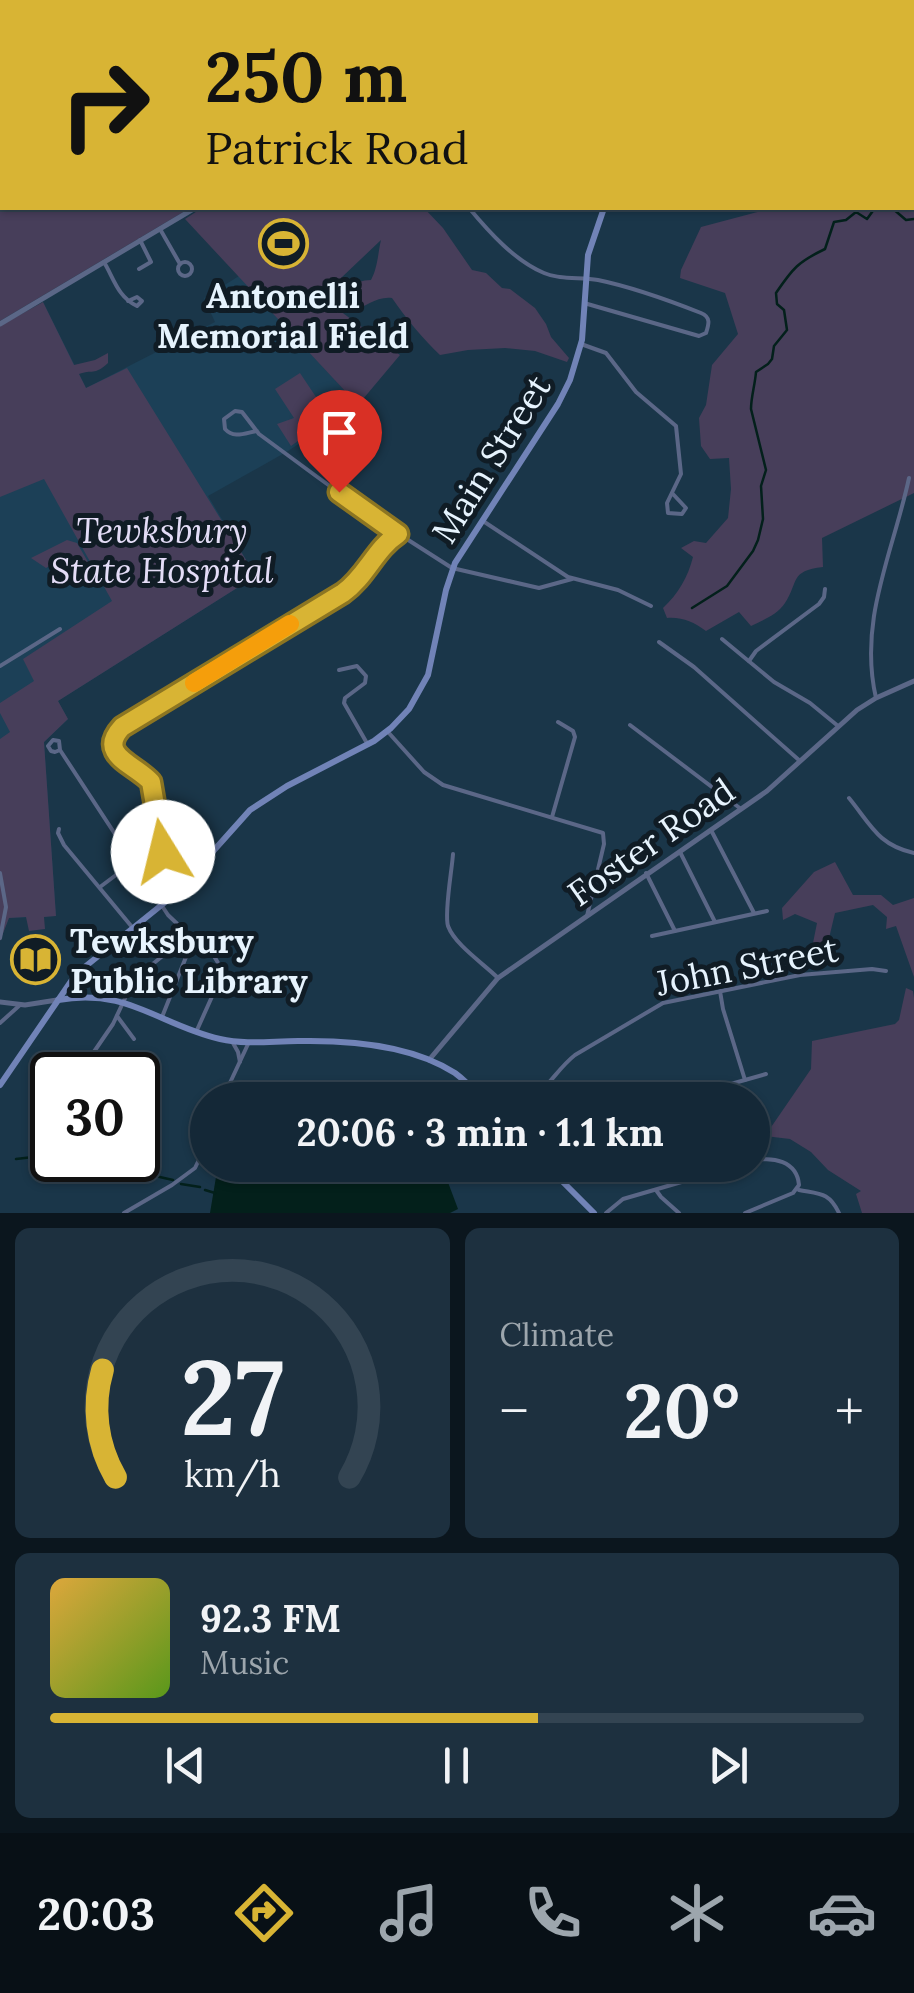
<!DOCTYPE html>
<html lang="en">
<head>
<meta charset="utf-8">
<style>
  :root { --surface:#142837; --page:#1d303f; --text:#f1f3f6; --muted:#9da6ad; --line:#334452; --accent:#d8b434 }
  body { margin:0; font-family:Lora,serif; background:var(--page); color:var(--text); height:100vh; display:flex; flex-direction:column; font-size:38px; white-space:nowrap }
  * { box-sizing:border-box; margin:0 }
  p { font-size:32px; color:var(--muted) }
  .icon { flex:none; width:55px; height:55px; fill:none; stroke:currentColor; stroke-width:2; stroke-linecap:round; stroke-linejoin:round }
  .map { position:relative; height:1213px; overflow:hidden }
  .side { display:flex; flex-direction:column; gap:15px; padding:15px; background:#0b161e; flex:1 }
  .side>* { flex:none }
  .guide { position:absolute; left:0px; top:0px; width:915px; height:210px; box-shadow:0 2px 8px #0004,0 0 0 2px var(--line); background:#d8b434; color:#111; overflow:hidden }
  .speed { position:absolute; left:30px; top:1052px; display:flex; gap:20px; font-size:50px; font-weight:700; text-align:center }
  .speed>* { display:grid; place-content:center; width:130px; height:130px; border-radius:50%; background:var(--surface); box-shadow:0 2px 8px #0004,0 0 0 2px var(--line); line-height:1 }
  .speed .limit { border:5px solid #111; border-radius:15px; background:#fff; color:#111 }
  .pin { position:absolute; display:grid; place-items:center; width:85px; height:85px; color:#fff; margin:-102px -42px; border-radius:50% 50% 50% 0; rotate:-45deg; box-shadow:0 0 10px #0007 }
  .pin .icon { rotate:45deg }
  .me { position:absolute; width:110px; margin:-55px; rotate:351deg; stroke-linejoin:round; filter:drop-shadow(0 0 8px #0008) }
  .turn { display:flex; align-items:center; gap:35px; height:210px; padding:0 40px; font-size:45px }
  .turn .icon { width:130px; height:130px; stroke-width:2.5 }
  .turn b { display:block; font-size:70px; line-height:85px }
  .big { font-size:75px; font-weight:700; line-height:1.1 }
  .side .card { flex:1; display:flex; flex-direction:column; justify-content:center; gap:15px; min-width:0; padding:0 35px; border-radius:15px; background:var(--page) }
  .side .dial { align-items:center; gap:0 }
  .dial svg { height:260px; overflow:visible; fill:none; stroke:var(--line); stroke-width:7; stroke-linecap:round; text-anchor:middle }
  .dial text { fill:var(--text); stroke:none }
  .song { display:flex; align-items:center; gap:30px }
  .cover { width:120px; height:120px; border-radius:15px; background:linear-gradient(135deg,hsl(40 70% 55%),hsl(90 70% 35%)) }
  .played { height:10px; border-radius:5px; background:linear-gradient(90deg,var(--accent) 60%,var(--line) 60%) }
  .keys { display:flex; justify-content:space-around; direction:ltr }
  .heat { display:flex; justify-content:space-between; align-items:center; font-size:55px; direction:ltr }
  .side .tiles { flex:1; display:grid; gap:15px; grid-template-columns:1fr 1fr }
  .card:last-child { grid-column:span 2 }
  .trip { position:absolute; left:190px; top:1082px; width:580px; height:100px; border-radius:50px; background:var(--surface); box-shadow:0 2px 8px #0004,0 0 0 2px var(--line); font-weight:700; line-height:100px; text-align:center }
  .tab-bar { display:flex; height:160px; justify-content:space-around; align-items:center; background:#081016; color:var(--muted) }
  .tab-bar .icon { width:70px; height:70px }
  .tab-bar .selected { color:var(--accent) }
  .tab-bar b { font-size:45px; color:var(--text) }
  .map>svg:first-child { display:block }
  .built { fill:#1c4057 }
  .green { fill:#473e5a }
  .water { fill:#03201b }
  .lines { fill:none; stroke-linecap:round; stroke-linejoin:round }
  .stream { stroke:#03201b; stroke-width:2.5 }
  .minor { stroke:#5b6787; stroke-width:4 }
  .tertiary { stroke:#5b6787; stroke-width:5 }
  .secondary { stroke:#7183b7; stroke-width:6 }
  .route-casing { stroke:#8c7522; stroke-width:25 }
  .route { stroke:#d8b434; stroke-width:18 }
  .slow { stroke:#f59e0b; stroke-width:18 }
  .labels { text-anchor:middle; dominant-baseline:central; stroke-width:10; stroke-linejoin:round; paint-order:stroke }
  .poi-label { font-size:35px; font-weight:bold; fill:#e6f3fd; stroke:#101c25 }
  .street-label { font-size:35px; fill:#e6f3fd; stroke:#101c25 }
  .park-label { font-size:35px; font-style:italic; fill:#e4ddf7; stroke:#101c25 }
</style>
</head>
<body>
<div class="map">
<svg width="914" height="1213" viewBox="0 0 914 1213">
  <rect width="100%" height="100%" fill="#1a3649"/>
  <!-- built -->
  <path class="built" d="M239,276L358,405L288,451L208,496L256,576L58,701L68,719L44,742L56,916L9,918L0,941V327L43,302L86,388L215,322L204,298Z"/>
  <!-- green -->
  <g class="green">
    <path d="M17,0H428L433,2H11Z"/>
    <path d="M819,0H914V493L822,538L823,567C789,571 799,582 785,603C777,615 763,620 751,626L739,612L706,631C693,622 683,617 667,618L663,608C678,594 688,577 693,557L681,548L694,541L706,543L728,518L731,489L729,458L710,459L701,446L699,418L706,405L712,365L738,334L725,293L680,278L681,270L701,227L772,208H912V2H821Z"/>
    <path d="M2,6V208H190L0,321V7Z"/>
    <path d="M202,208H424L443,228L472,270L486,273L502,288L510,289L535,308L546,324L551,337L569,358L567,362L535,351L505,348L468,350L440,355C423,339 405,317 392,298C377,296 365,307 353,311L332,303L335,299L344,300L348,297V288C356,283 362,280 371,280C378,267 378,252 381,240L321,297L400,355L358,405L185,219Z"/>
    <path d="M43,302L74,365L95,360L108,353V363C94,376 92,369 79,374L86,388L127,368L256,576L58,701L68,719L44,742L56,916L44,917L45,929L29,931L26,917L9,918L0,941V739L10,732L0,713V703L34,681L23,659L112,601L44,479L0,497V326Z"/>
    <path d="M300,373L330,418L291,446L277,424L294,418L275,389Z"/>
    <path d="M67,540L77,543L88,562L86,568L70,578L68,579L51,565L46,568L31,558Z"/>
    <path d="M835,862L853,895H881L893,905L914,898V977L896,926L886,929L887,917L873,905L835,913L826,951L813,943L817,923L795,914L783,920L782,908L814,872Z"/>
    <path d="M906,988L913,991L914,998V1213H862L856,1194L861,1191L828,1170L811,1152L790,1139L765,1136L811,1069L812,1041L895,1024L899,1020Z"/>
  </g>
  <!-- water -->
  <path class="water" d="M218,1165H442L446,1166V1177L458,1209L450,1213H210Z"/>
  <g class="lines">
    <!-- stream -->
    <g class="stream">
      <path d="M109,2H122"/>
      <path d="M209,2L212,0"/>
      <path d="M0,41L2,42"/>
      <path d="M912,109L914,108"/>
      <path d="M892,208L906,220L914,219"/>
      <path d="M692,608L727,586L753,551L758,540L763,519L761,486L766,470L751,409C751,397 755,385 756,372L768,364L772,359L774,346L787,330L784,310L777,304L776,293C793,268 798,262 825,249L834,222L846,220L856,212L867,219L875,208"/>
      <path d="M16,1159L42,1156L90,1174L124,1176L142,1173L173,1180"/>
      <path d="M181,1184L200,1187"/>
      <path d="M205,1190L215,1193"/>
    </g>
    <!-- minor -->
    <g class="minor">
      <path d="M469,208C489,232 515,261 544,273C560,280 580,277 598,280C632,287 668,300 701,313C711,317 709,324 706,333L699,336L584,303"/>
      <path d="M160,229L180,264"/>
      <circle cx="185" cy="269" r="7"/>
      <path d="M104,262C114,279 118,297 137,306L142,301L137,297L128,301"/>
      <path d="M139,269L151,262L140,240"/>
      <path d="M581,344L606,353L636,392L676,426L681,474L667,503L668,513L682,514L686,508L672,493"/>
      <path d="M257,431C245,433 234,439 225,429L224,419L235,411L242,412L259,434L316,476L377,520L452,568L539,588L572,579"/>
      <path d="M483,521L568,577L618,590L651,606"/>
      <path d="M722,639L774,682L810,703L838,726"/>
      <path d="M659,642L694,667L800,761"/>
      <path d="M749,661L756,651L819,604L824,597L825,589"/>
      <path d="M0,666L60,629"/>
      <path d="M339,670L357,666L366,676L365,683L345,698L344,703L368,745"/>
      <path d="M876,698C858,620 893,553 909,478"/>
      <path d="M630,725L741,809"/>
      <path d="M388,732L424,772L443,785L603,833L604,844L587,916"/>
      <path d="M60,750L55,752L51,751L48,746L53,740L59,741L60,750L168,915L191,937L212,953L220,966L219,981L197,1030"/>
      <path d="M849,798C871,825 878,845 914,853"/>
      <path d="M552,817L575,737L573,731L558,722"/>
      <path d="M59,829L58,833L64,845L132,927"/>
      <path d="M711,830L754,913"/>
      <path d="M680,852L715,922"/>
      <path d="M453,854C452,870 444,913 448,926C455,945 484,964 498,978"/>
      <path d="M0,873L6,907L0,938"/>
      <path d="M646,873L675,931"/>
      <path d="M182,886C156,855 162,818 151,782C135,764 95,754 122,727L347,591C367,575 377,548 399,534"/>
      <path d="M100,887L132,863"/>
      <path d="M652,936L767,911"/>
      <path d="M720,991L723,1009L745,1080"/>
      <path d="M117,1016L134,1039"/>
      <path d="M162,1017L192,942L191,938"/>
      <path d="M0,1023L20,1005"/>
      <path d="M233,1043L238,1052L240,1062"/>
      <path d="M95,1051L112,1075"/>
      <path d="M78,1075L113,1024L134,979L185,938L191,937"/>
      <path d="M222,1100L249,1042"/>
      <path d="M529,1100C548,1089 557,1069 575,1055L663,1003L800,975L872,969L886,971"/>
      <path d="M674,1100L766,1074"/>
      <path d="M138,1111L148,1126L149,1136L156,1135V1129L148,1126"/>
      <path d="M752,1118L753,1117"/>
      <path d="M558,1173L587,1165"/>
      <path d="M656,1190L661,1197L679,1213"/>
      <path d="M799,1190C820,1194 829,1192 839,1213"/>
      <path d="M124,1213L172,1185L195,1168L208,1141"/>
      <path d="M606,1213L623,1199L740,1165"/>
      <path d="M745,1213L793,1193L799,1185C797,1161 773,1156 752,1161"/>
    </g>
    <!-- tertiary -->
    <g class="tertiary">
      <path d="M544,2L549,0"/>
      <path d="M0,324L195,208"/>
      <path d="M0,1002L25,1005L57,1000"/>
      <path d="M429,1060L498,978L767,791L857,710L876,698L914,681"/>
    </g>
    <!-- secondary -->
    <g class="secondary">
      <path d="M729,2L730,0"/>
      <path d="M58,1000C127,987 159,1025 220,1039C246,1045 272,1041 298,1041C348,1040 412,1045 455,1073C466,1081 474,1090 483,1100"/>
      <path d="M0,1085L76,974L174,895L250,810L287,786L374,741L391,728L409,709L428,675L446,590L455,563L558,404L570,380L582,340L588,255L604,208"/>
      <path d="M546,1165L594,1213"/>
    </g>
  </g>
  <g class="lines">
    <defs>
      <path id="route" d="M163,852L151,782C135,764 96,755 122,727L343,593C366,577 375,549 398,534L339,492"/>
    </defs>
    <!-- route casing -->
    <use href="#route" class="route-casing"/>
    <!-- route -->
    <use href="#route" class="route"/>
    <!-- slow -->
    <path class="slow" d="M194,683L290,624"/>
  </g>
  <!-- icons -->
  <defs>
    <symbol id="stadium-ring" viewBox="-11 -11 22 22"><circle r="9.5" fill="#101c25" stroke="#d8b434" stroke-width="1.5"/><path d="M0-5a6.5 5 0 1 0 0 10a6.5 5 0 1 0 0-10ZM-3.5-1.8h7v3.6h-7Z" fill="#d8b434"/></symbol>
    <symbol id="library-ring" viewBox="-11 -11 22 22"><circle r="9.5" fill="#101c25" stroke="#d8b434" stroke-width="1.5"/><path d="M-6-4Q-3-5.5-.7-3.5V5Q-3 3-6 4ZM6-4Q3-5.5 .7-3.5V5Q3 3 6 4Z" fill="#d8b434"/></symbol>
  </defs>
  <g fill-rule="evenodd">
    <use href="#stadium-ring" x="256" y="216" width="55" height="55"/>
    <use href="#library-ring" x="8" y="932" width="55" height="55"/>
  </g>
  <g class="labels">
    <!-- poi labels -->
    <g class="poi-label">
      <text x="283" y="295">Antonelli<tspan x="283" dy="40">Memorial Field</tspan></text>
      <text x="70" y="940" text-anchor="start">Tewksbury<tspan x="70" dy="40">Public Library</tspan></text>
    </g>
    <!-- street labels -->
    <g class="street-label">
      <text transform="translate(491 459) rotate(-58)">Main Street</text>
      <text transform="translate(651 842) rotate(-35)">Foster Road</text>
      <text transform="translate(747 966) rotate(-11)">John Street</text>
    </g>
    <!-- park labels -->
    <g class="park-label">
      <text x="162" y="530">Tewksbury<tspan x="162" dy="40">State Hospital</tspan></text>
    </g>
  </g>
</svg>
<div class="speed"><div class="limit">30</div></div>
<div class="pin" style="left:339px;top:492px;background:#d93025"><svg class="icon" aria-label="arrive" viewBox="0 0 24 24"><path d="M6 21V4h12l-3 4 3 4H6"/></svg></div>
<svg class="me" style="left:163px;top:852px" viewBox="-20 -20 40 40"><circle r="19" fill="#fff"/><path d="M0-13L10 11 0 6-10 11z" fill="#d8b434"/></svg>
<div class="trip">20:06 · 3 min · 1.1 km</div>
<div class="guide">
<div class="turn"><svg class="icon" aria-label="right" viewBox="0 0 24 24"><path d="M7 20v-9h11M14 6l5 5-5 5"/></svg><div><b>250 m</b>Patrick Road</div></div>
</div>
</div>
<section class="side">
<div class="tiles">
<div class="card dial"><svg viewBox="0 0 100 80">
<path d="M14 69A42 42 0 1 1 86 69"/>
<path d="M14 69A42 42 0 0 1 10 36" stroke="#d8b434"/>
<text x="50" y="56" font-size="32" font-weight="700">27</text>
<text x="50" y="72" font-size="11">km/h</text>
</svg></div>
<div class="card"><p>Climate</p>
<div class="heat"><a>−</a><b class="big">20°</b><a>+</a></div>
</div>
<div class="card">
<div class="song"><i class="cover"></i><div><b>92.3 FM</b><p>Music</p></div></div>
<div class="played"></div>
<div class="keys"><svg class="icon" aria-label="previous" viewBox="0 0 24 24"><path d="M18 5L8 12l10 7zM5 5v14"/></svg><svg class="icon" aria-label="pause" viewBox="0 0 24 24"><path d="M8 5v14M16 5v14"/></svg><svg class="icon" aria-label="next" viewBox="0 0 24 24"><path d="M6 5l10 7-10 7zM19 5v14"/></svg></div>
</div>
</div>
</section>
<nav class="tab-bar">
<b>20:03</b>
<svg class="icon selected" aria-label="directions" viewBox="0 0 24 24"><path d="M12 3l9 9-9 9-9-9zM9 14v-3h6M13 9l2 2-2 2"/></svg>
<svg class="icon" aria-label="music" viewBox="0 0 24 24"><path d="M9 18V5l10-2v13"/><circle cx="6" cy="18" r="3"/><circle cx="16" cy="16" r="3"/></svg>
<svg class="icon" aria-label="phone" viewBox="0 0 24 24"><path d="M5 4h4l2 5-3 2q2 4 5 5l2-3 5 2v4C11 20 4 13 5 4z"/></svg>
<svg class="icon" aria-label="climate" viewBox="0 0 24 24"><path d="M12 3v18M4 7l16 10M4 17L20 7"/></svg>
<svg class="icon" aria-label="car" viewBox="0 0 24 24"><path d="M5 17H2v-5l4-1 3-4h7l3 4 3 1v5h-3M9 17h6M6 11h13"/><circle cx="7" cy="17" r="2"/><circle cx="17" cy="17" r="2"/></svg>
</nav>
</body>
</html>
